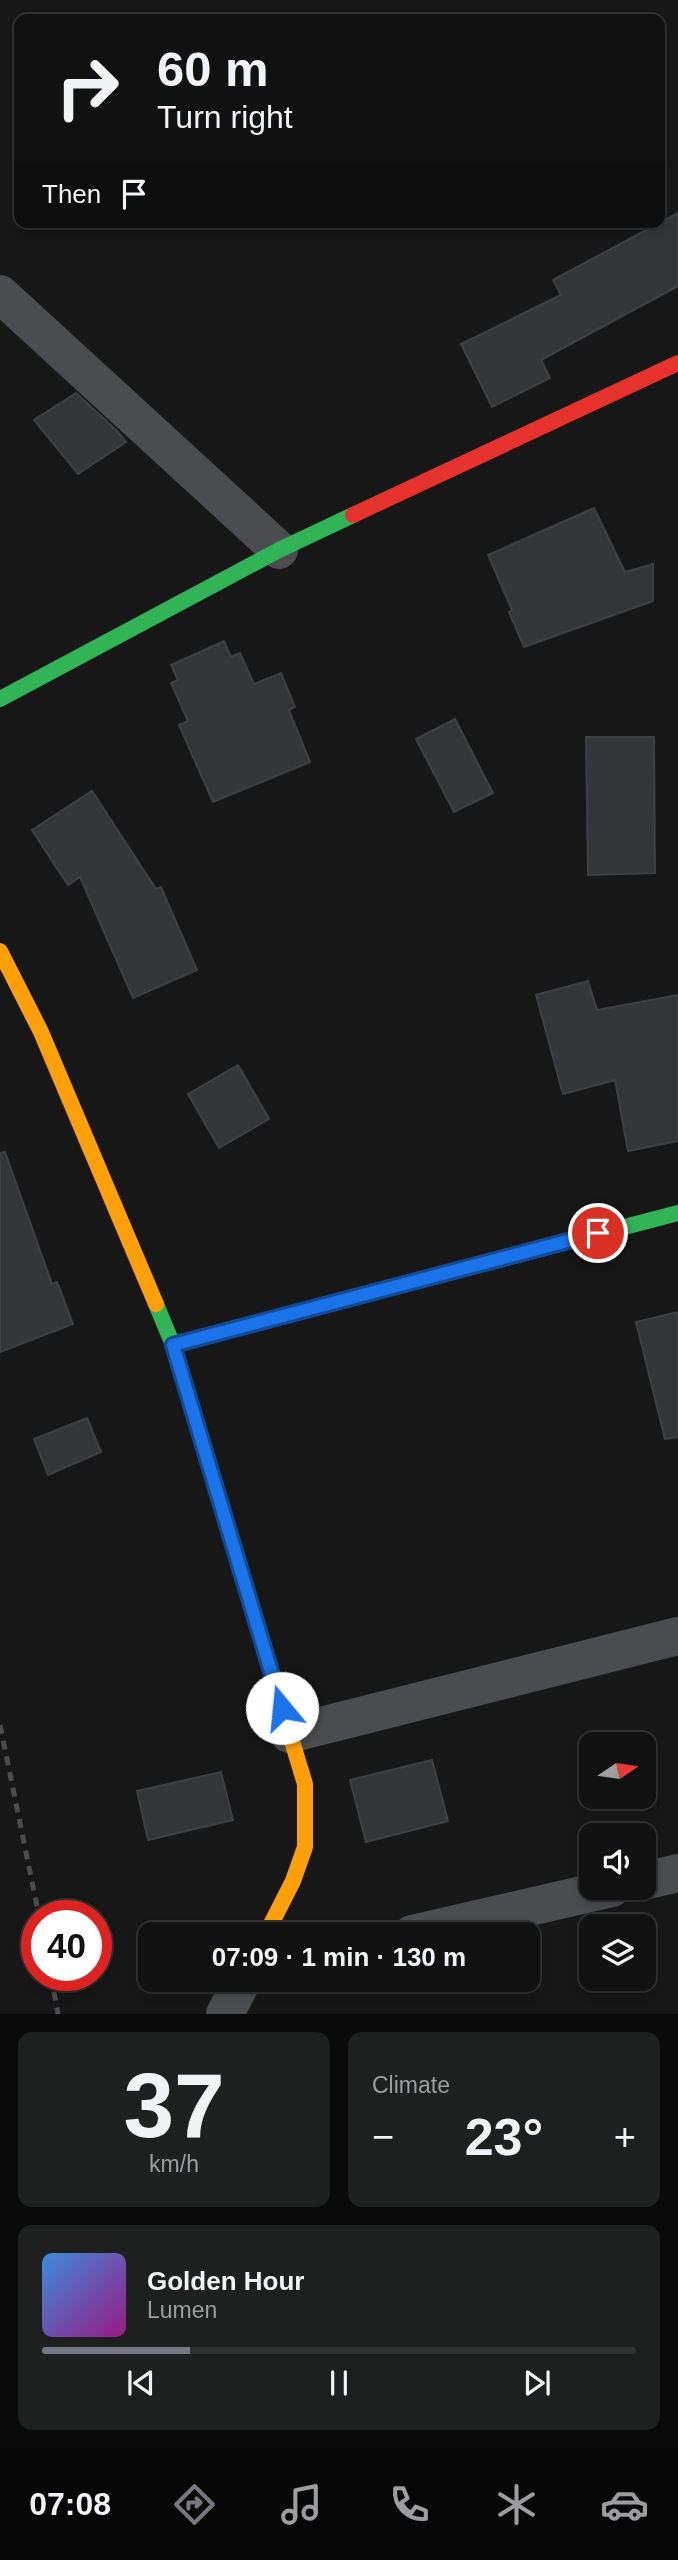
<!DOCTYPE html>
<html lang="en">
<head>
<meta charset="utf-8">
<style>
  :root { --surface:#111; --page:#1e1f1f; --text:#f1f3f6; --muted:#9c9d9f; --line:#303131; --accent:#757880 }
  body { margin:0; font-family:Arial,sans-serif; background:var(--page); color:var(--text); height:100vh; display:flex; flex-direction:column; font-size:26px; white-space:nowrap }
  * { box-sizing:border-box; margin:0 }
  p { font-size:23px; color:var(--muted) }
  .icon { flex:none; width:38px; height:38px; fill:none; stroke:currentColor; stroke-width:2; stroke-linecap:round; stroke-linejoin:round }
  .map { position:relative; height:2014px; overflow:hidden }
  .drawer { display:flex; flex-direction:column; gap:18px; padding:18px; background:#090909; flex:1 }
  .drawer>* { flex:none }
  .hud { position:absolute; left:14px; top:14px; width:651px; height:214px; border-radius:14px; box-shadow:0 4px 10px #0003,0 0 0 2px var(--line); background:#111; color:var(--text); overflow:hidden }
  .needle { width:46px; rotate:77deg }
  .fabs { position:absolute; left:579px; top:1732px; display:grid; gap:14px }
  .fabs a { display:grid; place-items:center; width:77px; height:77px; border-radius:14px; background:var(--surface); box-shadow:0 4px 10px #0003,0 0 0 2px var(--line); font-size:35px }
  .speed { position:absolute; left:21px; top:1900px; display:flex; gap:14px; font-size:35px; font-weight:700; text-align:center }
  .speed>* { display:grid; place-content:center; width:91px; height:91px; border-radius:50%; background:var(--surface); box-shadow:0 4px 10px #0003,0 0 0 2px var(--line); line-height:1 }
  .speed .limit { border:10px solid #d22; background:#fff; color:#111 }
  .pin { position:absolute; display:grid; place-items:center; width:60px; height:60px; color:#fff; margin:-30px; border:4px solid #fff; border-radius:50%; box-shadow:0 2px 7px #0007 }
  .me { position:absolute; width:77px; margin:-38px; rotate:343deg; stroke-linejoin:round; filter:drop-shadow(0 0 5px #0008) }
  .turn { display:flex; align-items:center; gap:24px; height:147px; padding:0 28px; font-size:32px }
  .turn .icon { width:91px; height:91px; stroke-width:2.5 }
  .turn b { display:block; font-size:49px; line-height:60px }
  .then { display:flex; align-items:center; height:66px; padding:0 28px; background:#0003; gap:14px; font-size:26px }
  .big { font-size:52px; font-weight:700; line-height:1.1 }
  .drawer .tile { flex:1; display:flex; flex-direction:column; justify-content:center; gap:10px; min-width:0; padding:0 24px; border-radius:14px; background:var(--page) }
  .drawer .dial { align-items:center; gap:0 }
  .dial b { font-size:91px; line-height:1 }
  .song { display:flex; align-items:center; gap:21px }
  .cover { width:84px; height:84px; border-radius:10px; background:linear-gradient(135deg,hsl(210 70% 55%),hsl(310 70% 35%)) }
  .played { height:7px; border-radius:4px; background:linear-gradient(90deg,var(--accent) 25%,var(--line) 25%) }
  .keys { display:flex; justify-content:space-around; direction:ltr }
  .heat { display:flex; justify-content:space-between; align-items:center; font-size:38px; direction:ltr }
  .drawer .tiles { flex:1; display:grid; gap:18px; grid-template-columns:1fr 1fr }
  .tile:last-child { grid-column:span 2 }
  .trip { position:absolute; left:138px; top:1922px; width:402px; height:70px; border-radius:14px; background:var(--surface); box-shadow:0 4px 10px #0003,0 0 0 2px var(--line); font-weight:700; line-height:70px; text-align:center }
  .tabs { display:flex; height:112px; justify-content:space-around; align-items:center; background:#070707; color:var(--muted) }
  .tabs .icon { width:49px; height:49px }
  .tabs .active { color:var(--accent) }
  .tabs b { font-size:32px; color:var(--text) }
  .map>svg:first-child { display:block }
  .building { fill:#343537; stroke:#3f4043; stroke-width:2 }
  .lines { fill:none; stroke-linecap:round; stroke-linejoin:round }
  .street { stroke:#4b4c50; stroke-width:38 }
  .fast { stroke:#30b455; stroke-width:16 }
  .slow { stroke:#ff9f0a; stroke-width:16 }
  .jam { stroke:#e5322d; stroke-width:16 }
  .rail { stroke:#4b4c4f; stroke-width:5; stroke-dasharray:9 7; stroke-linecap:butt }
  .route-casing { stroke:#114b97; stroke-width:18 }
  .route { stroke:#1a73e8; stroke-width:12 }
</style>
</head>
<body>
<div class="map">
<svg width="678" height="2014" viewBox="0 0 678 2014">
  <rect width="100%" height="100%" fill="#171717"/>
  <!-- building -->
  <g class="building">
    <path d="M678,213V286L541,360L550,378L492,407L461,344L561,295L553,280Z"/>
    <path d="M76,393L116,430L126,442L78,474L34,420Z"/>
    <path d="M594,508L625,572L653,564V601L524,647L509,612L512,610L488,555Z"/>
    <path d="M224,641L231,657L240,653L254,684L281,673L295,707L289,710L310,762L213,802L179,725L188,721L171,683L178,680L171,665Z"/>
    <path d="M455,719L493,793L454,812L416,739Z"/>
    <path d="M586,737H654L655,873L588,875Z"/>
    <path d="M92,791L156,889L161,887L197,970L133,998L80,877L68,885L32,830Z"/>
    <path d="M588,981L597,1010L678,995V1141L628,1151L615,1080L563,1094L536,995Z"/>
    <path d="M238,1065L269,1119L219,1148L188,1094Z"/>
    <path d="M5,1152L52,1284L57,1282L73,1324L0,1352V1153Z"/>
    <path d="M678,1312V1437L665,1439L636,1322Z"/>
    <path d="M87,1418L101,1452L48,1475L34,1439Z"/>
    <path d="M432,1760L448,1821L366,1842L350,1780Z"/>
    <path d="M221,1772L233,1820L148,1840L137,1791Z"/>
  </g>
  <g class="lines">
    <!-- street -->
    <g class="street">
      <path d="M0,294L279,550"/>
      <path d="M289,1734L678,1636"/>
      <path d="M644,1881L678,1873"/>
      <path d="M412,1934L612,1888"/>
      <path d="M225,2014L243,1979"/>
    </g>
    <!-- fast -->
    <g class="fast">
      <path d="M0,699L279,550L353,515"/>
      <path d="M156,1304L173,1345L281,1705"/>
      <path d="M173,1345L678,1213"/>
    </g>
    <!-- slow -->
    <g class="slow">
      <path d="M0,951L41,1032L156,1304"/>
      <path d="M266,1934L293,1881L305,1847V1784L281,1705"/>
    </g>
    <!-- jam -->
    <path class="jam" d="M353,515L678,363"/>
    <!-- rail -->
    <g class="rail">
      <path d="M0,1725L39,1916"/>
      <path d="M51,1976L58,2014"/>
    </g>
  </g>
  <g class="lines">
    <defs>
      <path id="route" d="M282,1708L173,1345L598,1233"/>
    </defs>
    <!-- route casing -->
    <use href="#route" class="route-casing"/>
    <!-- route -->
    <use href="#route" class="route"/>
  </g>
</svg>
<div class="fabs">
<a><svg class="needle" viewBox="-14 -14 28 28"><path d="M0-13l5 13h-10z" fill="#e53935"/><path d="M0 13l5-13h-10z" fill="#9c9d9f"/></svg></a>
<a><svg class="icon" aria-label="sound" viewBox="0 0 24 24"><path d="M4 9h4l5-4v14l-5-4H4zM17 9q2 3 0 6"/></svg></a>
<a><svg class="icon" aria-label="layers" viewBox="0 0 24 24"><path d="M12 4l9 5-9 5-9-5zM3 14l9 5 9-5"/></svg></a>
</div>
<div class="speed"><div class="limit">40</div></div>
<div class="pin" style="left:598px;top:1233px;background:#d93025"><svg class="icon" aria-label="arrive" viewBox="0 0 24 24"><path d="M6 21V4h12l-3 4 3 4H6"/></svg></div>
<svg class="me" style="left:282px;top:1708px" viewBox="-20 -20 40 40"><circle r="19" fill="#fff"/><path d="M0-13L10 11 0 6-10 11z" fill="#1a73e8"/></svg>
<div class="trip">07:09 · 1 min · 130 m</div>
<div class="hud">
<div class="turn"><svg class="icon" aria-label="right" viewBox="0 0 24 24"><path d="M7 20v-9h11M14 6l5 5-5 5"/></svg><div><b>60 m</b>Turn right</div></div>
<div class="then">Then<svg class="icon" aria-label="arrive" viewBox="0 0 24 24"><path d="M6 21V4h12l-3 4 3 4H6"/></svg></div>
</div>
</div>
<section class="drawer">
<div class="tiles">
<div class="tile dial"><b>37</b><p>km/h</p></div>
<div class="tile"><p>Climate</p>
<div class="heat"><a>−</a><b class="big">23°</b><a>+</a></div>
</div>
<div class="tile">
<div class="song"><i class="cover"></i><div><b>Golden Hour</b><p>Lumen</p></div></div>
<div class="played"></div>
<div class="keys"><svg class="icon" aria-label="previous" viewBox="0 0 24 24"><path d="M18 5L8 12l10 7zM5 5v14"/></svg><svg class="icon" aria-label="pause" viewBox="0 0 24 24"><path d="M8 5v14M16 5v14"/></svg><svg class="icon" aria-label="next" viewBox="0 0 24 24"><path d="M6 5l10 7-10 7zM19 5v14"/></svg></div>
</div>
</div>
</section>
<nav class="tabs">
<b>07:08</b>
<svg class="icon active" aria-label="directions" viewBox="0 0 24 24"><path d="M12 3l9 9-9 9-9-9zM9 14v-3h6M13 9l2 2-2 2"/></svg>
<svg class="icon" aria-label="music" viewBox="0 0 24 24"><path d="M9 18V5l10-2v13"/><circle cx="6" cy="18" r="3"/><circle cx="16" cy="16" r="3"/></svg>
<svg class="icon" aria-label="phone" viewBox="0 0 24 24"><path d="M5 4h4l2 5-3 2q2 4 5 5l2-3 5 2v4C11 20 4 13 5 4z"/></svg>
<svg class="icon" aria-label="climate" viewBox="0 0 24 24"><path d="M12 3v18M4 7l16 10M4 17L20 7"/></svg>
<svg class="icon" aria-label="car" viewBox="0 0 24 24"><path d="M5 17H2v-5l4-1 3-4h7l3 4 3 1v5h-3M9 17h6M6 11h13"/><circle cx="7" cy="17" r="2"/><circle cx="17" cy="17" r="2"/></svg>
</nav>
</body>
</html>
